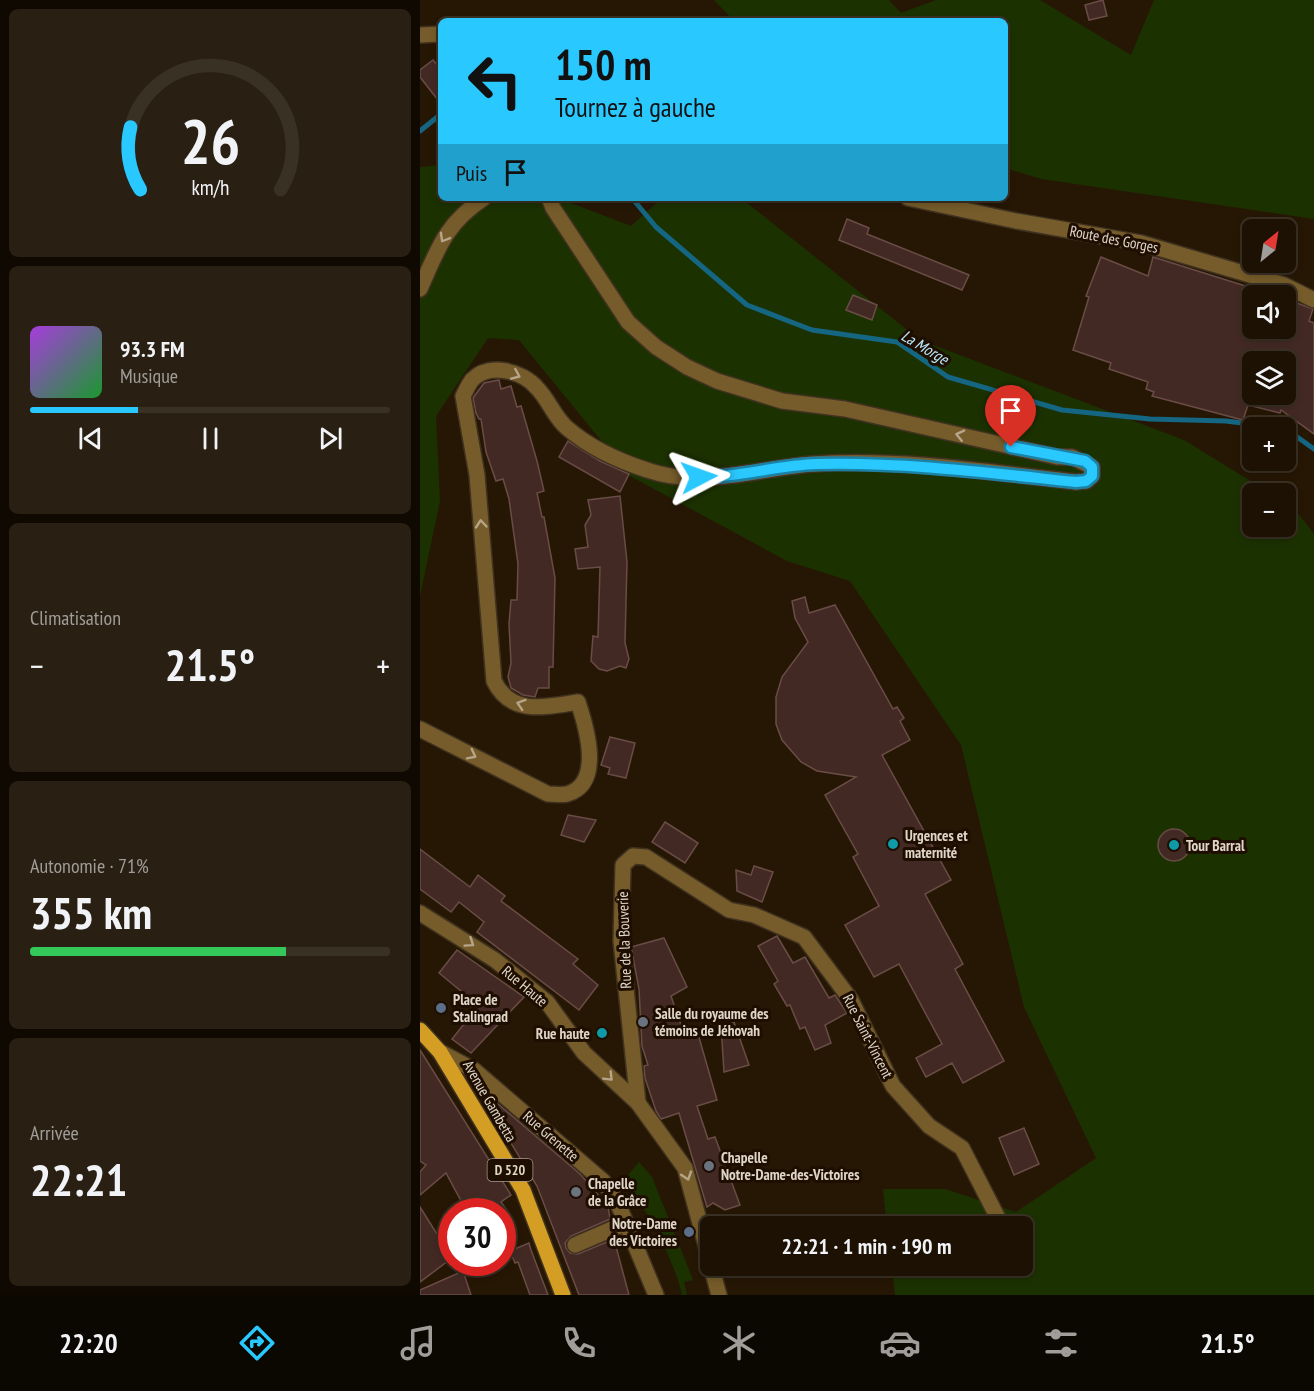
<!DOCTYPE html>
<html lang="fr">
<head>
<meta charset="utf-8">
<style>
  :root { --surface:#1c1103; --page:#291f12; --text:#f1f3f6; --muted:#a09d9a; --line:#3a3125; --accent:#29c8ff }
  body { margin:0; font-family:"PT Sans Narrow",sans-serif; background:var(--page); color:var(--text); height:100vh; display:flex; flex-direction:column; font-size:22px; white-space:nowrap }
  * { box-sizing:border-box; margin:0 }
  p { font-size:20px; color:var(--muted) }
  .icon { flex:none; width:33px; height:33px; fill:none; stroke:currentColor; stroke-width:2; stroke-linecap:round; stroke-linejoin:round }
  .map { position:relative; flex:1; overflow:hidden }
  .details { display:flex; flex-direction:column; gap:9px; padding:9px; background:#0f0902; width:420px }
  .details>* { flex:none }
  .top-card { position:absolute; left:18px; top:18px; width:570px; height:183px; border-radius:9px; box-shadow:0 3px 9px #0003,0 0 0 2px var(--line); background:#29c8ff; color:#111; overflow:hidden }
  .needle { width:39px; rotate:30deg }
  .controls { position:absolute; left:822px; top:219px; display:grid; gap:12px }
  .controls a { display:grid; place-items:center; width:54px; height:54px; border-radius:9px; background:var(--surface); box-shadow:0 3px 9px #0003,0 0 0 2px var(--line); font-size:30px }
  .speed { position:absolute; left:18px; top:1198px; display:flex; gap:12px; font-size:30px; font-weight:700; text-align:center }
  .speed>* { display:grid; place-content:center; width:78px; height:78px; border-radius:50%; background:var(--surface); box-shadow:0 3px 9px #0003,0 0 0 2px var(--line); line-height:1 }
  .speed .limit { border:9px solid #d22; background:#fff; color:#111 }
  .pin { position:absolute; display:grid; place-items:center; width:51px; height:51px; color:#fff; margin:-62px -26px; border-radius:50% 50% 50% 0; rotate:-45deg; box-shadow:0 0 6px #0007 }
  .pin .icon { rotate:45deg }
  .me { position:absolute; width:66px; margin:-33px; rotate:86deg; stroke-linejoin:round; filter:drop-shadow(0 0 4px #0008) }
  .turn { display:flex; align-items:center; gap:21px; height:126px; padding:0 18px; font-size:27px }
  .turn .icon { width:78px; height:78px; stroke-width:2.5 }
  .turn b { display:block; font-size:42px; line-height:51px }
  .then { display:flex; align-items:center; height:57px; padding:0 18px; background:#0003; gap:12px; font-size:22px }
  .big { font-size:45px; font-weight:700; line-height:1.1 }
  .details .widget { flex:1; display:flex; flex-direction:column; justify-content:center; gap:9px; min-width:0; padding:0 21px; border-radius:9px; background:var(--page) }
  .details .dial { align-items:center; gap:0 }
  .dial svg { height:156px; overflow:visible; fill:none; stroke:var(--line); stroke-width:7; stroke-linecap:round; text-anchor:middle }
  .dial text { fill:var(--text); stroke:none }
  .song { display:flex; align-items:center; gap:18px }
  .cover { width:72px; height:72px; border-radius:9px; background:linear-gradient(135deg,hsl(280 70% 55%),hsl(130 70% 35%)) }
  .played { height:6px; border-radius:3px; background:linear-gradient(90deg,var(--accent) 30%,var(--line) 30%) }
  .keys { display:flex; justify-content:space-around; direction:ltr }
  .heat { display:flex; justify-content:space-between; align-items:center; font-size:33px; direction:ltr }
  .charge { height:9px; border-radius:4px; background:linear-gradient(90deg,#34c759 71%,var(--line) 0) }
  .trip { position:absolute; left:280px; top:1216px; width:333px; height:60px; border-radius:9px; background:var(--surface); box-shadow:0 3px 9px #0003,0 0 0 2px var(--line); font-weight:700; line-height:60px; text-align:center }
  .menu { display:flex; height:96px; justify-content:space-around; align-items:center; background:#0b0701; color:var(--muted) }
  .menu .icon { width:42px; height:42px }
  .menu .selected { color:var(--accent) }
  .menu b { font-size:27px; color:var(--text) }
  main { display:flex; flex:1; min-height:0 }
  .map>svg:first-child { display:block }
  .green { fill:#1c3100 }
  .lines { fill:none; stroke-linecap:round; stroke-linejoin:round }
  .stream { stroke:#156682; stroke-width:5 }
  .building { fill:#432924; stroke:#694c46; stroke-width:1.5; fill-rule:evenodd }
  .minor-casing { stroke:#403220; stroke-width:18 }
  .major-casing { stroke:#403220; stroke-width:18 }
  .minor { stroke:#765c2a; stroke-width:15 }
  .major { stroke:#d49d23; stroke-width:15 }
  .oneway { stroke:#b6a589 }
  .route-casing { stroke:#1b82a6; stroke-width:15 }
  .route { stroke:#29c8ff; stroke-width:10 }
  .culture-dot { fill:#0f9aa8; stroke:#1d0e00; stroke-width:2 }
  .service-dot { fill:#5c6f8a; stroke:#1d0e00; stroke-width:2 }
  .worship-dot { fill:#6b7280; stroke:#1d0e00; stroke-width:2 }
  .labels { text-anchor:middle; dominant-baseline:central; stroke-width:6; stroke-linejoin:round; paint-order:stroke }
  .shield { fill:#1d0e00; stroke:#a6998d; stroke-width:1.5 }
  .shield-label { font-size:14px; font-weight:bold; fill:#e0d5c9 }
  .street-label { font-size:15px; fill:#e0d5c9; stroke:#1d0e00 }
  .poi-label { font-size:15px; font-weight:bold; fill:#e0d5c9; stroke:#1d0e00; text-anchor:start }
  .water-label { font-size:16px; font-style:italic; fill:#bceafe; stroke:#1d0e00 }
</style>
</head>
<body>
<main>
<section class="details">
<div class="widget dial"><svg viewBox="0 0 100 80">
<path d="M14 69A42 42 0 1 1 86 69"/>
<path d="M14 69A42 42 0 0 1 9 37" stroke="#29c8ff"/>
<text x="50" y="56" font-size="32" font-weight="700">26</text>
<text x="50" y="72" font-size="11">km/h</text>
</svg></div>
<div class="widget">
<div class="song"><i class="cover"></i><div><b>93.3 FM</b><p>Musique</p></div></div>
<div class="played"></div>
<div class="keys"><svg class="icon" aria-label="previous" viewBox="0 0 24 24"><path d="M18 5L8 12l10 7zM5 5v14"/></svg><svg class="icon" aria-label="pause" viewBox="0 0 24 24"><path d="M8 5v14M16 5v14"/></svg><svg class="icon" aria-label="next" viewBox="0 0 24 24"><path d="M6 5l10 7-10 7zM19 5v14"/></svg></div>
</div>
<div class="widget"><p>Climatisation</p>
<div class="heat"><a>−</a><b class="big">21.5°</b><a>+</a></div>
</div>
<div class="widget"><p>Autonomie · 71%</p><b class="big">355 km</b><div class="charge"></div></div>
<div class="widget"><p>Arrivée</p><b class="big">22:21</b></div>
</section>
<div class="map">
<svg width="894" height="1295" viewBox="0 0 894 1295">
  <rect width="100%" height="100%" fill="#261704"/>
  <!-- green -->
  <g class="green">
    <path d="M294,0H469L481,13L516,0H620L711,55L734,0H894V219L621,179L585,168V21H314Z"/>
    <path d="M21,165V198H138L211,226L242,198H321L500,340L764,440L850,493L832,494V526H866V503L874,508L894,534V1295H475L472,1266H603V1227H467L463,1189H525L596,1212L676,1158L604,1007L541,745L430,581L367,561L210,476L99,340L68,338L16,416L20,501L0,596V167Z"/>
    <path d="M219,1162L232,1177L273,1280L264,1282L267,1295H262C254,1259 227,1209 204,1180Z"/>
  </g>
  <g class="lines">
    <!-- stream -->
    <g class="stream">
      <path d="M0,131L21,114"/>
      <path d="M212,198L236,227L327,305L392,330L477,342L528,377L642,410L730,419L806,421L863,428"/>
      <path d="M866,429L894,449"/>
    </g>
  </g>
  <!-- building -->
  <g class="building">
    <path d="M683,0L687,16L669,20L665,5Z"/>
    <path d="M13,60L21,70V104L0,77V70Z"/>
    <path d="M427,219L449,228L447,234L549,275L542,290L419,240Z"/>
    <path d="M681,257L728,276L733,257L832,288V328H866V299L893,309L889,321L894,323V434L861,410L860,413L828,405L823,420L732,396L734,392L726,389L728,382L689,369L691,363L653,350L669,297L666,296ZM832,353L866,362V394H832Z"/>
    <path d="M433,295L457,305L452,320L426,310Z"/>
    <path d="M79,380L81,389L91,386L97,407L101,406L117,461L124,491L117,493L122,517H124L135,578L133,667H129V688H118L115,697L103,695L91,688L88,677L91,663L89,624L91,600H97L98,564L89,499L83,479L76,481L66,452L61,419H59L56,413L53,398L64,383Z"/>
    <path d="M148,441L180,461L209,474L200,492L139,457Z"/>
    <path d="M200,496L207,562L205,643L209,659L206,668L200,666L187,671L179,669L171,661L173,636L178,637L180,567L158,569L155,549L168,547L165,525L171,515L168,500Z"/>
    <path d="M385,597L389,613L415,605L473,709L477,707L484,718L480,721L490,740L462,755L531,880L505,894L543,964L535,969L584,1061L543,1083L532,1063L506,1077L496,1058L522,1044L479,964L454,977L425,925L459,906L433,857L438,854L405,795L436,777L397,771L381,762L362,740L356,724V697L362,677L388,642L375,618L372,601Z"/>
    <path d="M190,737L215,743L206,778L188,774L190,768L181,765Z"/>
    <path d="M148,815L176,820L164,842L141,835Z"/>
    <path d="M245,822L278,843L265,863L232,842Z"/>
    <circle cx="754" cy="845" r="16"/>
    <path d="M0,849L50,887L58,875L85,896L81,901L158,959L153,964L178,985L159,1010L57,932L64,922L39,902L31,912L0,889Z"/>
    <path d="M334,866L353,872L342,902L317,891L316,870L331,875Z"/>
    <path d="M357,936L373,963L385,957L409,998L415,995L427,1013L405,1025L411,1043L395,1050L385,1027L380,1029L370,1005L367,1006L354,984L358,981L338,946Z"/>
    <path d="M244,938L267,987L251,996L263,1031L276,1027L297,1100L277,1106L288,1139L295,1137L320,1205L305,1210L293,1203L287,1207L259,1113L241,1119L236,1111L225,1078L224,1066L228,1065L222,1046L219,989L211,947Z"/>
    <path d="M37,950L104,997L51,1053L32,1039L52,1014L48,997L19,973Z"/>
    <path d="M314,1022L329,1065L304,1072L301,1026Z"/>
    <path d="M0,1050L91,1195L81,1202L88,1212H47L26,1173L0,1195V1172L6,1165L0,1161Z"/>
    <path d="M78,1104L160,1174L188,1206L190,1219L151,1236L145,1243L146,1248L150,1253L158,1254L194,1239L209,1295H159L117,1186L71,1110Z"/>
    <path d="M604,1128L619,1164L594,1175L579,1138Z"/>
    <path d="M0,1207L32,1258L0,1282Z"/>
    <path d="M109,1243L111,1250L128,1295H110L98,1262L95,1263L90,1251Z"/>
    <path d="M43,1271L51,1295H0V1290Z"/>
  </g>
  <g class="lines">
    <defs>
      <g id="minor">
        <path d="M0,35L21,34"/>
        <path d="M488,198L596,221L721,243L864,285L894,300"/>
        <path d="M0,289C18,249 25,224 64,198"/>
        <path d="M0,729L128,794C134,794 141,795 147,794C184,784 166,726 158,702C126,707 91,716 74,681L57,475L43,396C46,391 48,385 52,380C69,362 103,371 117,388C129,400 134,417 147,428C169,447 199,461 227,470C281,489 339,468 393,464C481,458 570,472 656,482L666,481L672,476V467L652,457H637L425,409L362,401L297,381L267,367L236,347L208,322L133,208L129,198"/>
        <path d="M0,913L75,960L127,1002L164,1053L218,1103L265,1168L291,1264"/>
        <path d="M20,1052L54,1070L183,1181L196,1199L236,1295"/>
        <path d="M218,1103L201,941L203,865L213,856L226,857L309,910L334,915L384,937L431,1000L473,1086L509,1126L542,1148L581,1224"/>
        <path d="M155,1245L206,1223"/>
        <path d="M291,1266L299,1295"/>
      </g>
      <path id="major" d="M0,1030L20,1052L103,1190L143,1295"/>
    </defs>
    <!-- minor casing -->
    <use href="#minor" class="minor-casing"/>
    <!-- major casing -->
    <use href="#major" class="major-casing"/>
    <!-- minor -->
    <use href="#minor" class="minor"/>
    <!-- major -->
    <use href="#major" class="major"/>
  </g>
  <!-- one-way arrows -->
  <defs><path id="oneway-chevron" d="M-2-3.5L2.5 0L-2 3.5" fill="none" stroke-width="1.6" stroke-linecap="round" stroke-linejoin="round" transform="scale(1.5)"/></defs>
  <g class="oneway">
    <use href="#oneway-chevron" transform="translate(24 238) rotate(120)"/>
    <use href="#oneway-chevron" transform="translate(96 375) rotate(23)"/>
    <use href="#oneway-chevron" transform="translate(540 435) rotate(-167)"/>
    <use href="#oneway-chevron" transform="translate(61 524) rotate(-95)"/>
    <use href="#oneway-chevron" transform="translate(101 704) rotate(-162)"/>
    <use href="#oneway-chevron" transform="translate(52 755) rotate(27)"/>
    <use href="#oneway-chevron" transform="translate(50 943) rotate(34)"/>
    <use href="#oneway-chevron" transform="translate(189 1077) rotate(45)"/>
    <use href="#oneway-chevron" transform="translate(267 1176) rotate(72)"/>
  </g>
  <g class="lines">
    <defs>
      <path id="route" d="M279,477C318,478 357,465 397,464C484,462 570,473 656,482L666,481L672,476V467L665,461L591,447"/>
    </defs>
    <!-- route casing -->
    <use href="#route" class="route-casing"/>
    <!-- route -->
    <use href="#route" class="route"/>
  </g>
  <!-- markers -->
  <g class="culture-dot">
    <circle cx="473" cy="844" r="6"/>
    <circle cx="754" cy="845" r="6"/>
    <circle cx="182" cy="1033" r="6"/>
  </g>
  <g class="service-dot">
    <circle cx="21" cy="1008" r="6"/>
    <circle cx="269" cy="1232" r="6"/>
  </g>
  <g class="worship-dot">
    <circle cx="223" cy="1022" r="6"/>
    <circle cx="289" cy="1166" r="6"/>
    <circle cx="156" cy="1192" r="6"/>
  </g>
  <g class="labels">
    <!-- shield labels -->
    <rect class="shield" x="67.5" y="1159" width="45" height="22" rx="4.5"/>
    <g class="shield-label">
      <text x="90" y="1170">D 520</text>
    </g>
    <!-- street labels -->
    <g class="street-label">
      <text transform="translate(694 239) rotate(11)">Route des Gorges</text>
      <text transform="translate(204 940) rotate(-92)">Rue de la Bouverie</text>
      <text transform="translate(105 986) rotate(40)">Rue Haute</text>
      <text transform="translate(448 1036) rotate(63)">Rue Saint-Vincent</text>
      <text transform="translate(70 1101) rotate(60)">Avenue Gambetta</text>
      <text transform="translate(131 1136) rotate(41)">Rue Grenette</text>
    </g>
    <!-- poi labels -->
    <g class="poi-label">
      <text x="485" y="835">Urgences et<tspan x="485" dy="17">maternité</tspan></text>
      <text x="766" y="845">Tour Barral</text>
      <text x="33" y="999">Place de<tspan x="33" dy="17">Stalingrad</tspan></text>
      <text x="235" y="1013">Salle du royaume des<tspan x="235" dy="17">témoins de Jéhovah</tspan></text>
      <text x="170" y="1033" text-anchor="end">Rue haute</text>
      <text x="301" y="1157">Chapelle<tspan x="301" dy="17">Notre-Dame-des-Victoires</tspan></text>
      <text x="168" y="1183">Chapelle<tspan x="168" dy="17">de la Grâce</tspan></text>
      <text x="257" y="1223" text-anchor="end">Notre-Dame<tspan x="257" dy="17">des Victoires</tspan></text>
    </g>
    <!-- water labels -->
    <g class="water-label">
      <text transform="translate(505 347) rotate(31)">La Morge</text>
    </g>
  </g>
</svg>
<div class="controls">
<a><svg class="needle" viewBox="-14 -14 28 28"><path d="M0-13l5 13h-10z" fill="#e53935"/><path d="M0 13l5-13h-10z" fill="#a09d9a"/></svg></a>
<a><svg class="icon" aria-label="sound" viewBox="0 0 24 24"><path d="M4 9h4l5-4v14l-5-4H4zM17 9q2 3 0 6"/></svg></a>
<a><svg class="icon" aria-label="layers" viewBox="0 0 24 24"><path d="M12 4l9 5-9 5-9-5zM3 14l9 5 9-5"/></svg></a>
<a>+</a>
<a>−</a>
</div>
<div class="speed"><div class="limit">30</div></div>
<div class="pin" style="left:591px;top:447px;background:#d93025"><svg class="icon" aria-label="arrive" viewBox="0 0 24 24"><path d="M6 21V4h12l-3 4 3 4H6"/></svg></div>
<svg class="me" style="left:279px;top:477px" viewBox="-20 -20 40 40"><path d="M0-17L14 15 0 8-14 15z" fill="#29c8ff" stroke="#fff" stroke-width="4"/></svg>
<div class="trip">22:21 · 1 min · 190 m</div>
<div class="top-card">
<div class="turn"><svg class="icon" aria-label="left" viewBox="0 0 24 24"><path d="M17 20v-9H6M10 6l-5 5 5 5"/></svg><div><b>150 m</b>Tournez à gauche</div></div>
<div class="then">Puis<svg class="icon" aria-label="arrive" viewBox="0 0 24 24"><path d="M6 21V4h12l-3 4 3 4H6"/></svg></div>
</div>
</div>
</main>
<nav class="menu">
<b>22:20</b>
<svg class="icon selected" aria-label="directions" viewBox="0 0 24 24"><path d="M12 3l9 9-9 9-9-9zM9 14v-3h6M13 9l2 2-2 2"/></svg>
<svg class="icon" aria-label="music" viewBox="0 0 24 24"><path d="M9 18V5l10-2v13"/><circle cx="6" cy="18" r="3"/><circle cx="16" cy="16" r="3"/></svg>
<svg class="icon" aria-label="phone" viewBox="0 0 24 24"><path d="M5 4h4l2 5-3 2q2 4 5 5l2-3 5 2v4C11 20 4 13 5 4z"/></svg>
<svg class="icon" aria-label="climate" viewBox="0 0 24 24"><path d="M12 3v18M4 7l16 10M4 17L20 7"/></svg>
<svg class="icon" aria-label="car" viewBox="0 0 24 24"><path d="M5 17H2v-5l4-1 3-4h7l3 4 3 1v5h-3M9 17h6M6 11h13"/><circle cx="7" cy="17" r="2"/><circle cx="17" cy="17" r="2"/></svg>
<svg class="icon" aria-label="filters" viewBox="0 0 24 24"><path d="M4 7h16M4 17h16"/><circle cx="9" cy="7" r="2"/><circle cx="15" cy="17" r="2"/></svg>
<b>21.5°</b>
</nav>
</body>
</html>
